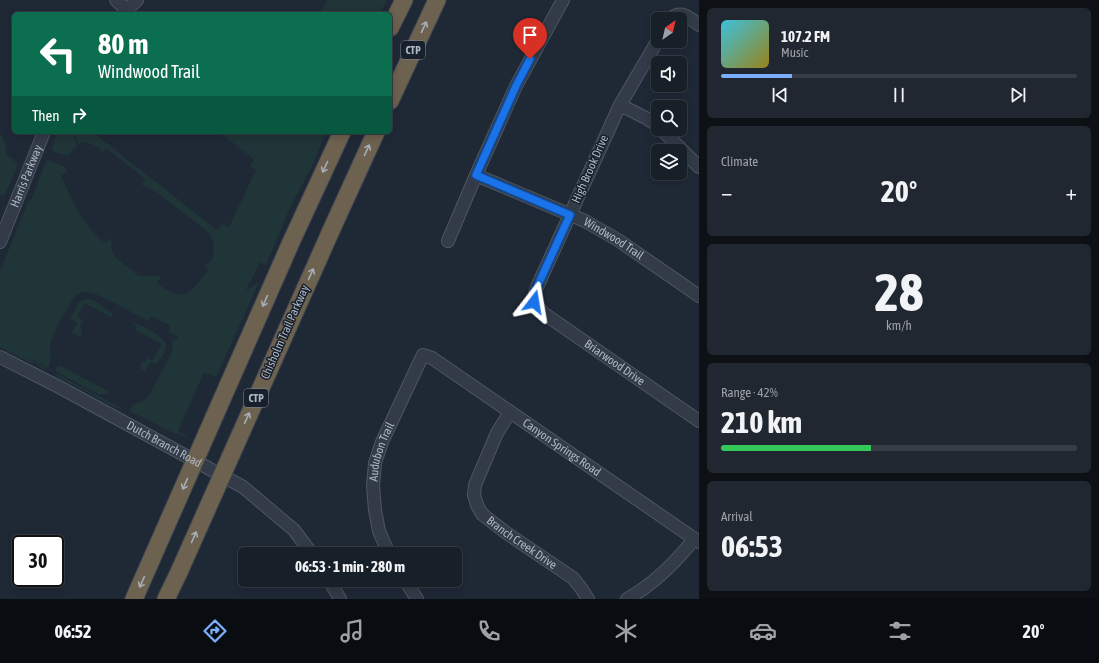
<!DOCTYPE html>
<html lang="en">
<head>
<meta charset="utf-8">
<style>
  :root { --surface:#171f28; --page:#202730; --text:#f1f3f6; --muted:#9ea2a8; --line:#363d45; --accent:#7aaefb }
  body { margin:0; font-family:"Asap Condensed",sans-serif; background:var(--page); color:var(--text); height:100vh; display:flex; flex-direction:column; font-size:15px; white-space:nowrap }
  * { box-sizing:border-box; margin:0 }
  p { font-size:13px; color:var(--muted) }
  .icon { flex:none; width:22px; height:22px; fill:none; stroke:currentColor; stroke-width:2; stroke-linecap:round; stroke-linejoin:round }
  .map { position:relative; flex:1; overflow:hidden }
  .side { display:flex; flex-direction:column; gap:8px; padding:8px; background:#0d1116; width:400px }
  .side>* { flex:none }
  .banner { position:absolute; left:12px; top:12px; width:380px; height:122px; border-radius:6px; box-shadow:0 2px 10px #0003,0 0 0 1px var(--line); background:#0b6e4f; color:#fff; overflow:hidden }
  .needle { width:26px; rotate:34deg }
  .tools { position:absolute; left:651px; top:12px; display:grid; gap:8px }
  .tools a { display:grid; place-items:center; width:36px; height:36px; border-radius:6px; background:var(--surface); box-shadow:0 2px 10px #0003,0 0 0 1px var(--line); font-size:20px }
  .speed { position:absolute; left:12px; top:535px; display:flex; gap:8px; font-size:20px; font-weight:700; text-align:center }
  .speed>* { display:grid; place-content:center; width:52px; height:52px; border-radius:50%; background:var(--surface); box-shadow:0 2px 10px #0003,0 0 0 1px var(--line); line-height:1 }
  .speed .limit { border:2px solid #111; border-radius:6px; background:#fff; color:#111 }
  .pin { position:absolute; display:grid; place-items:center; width:34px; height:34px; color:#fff; margin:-41px -17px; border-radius:50% 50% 50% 0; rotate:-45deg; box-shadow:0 0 4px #0007 }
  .pin .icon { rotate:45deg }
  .me { position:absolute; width:44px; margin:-22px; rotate:14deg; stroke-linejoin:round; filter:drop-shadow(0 0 3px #0008) }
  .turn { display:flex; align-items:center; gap:14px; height:84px; padding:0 20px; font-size:18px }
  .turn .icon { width:52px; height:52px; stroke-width:2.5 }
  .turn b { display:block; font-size:28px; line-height:34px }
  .then { display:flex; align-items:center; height:38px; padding:0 20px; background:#0003; gap:8px; font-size:15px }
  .big { font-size:30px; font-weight:700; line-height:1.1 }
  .side .tile { flex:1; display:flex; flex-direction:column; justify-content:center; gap:6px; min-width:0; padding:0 14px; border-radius:6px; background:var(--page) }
  .side .dial { align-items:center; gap:0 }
  .dial b { font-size:52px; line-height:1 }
  .song { display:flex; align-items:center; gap:12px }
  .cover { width:48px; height:48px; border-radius:6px; background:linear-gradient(135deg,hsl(190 70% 55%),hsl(50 70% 35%)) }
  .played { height:4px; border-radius:2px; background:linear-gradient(90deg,var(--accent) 20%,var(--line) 20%) }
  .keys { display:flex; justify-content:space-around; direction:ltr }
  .heat { display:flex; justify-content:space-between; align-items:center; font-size:22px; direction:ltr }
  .charge { height:6px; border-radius:3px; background:linear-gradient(90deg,#34c759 42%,var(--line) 0) }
  .trip { position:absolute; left:238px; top:547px; width:224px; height:40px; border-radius:6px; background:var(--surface); box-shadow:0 2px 10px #0003,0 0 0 1px var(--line); font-weight:700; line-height:40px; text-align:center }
  .tab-bar { display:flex; height:64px; justify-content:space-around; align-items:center; background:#090c10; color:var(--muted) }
  .tab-bar .icon { width:28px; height:28px }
  .tab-bar .active { color:var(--accent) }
  .tab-bar b { font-size:18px; color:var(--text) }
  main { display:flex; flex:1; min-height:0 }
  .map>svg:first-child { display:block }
  .green { fill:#203537 }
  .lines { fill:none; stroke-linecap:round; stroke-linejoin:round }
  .minor-casing { stroke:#4d5662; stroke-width:14 }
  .highway-casing { stroke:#3d4651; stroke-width:19 }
  .minor { stroke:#323b47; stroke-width:12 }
  .highway { stroke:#6d614f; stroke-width:17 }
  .highway-bridge-casing { stroke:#3d4651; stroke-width:19; stroke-linecap:butt }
  .highway-bridge { stroke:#6d614f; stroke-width:17 }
  .oneway { stroke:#a6aeb8 }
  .route-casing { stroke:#114b97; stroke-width:10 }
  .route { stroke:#1a73e8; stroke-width:7 }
  .labels { text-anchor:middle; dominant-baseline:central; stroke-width:3; stroke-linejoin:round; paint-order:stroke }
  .shield { fill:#18202b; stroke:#808996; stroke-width:1 }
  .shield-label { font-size:11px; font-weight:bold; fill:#acb6c4 }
  .street-label { font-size:12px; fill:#acb6c4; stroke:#18202b }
</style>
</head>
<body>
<main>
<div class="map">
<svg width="699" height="599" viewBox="0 0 699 599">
  <rect width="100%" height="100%" fill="#1f2936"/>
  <!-- green -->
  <g class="green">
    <path d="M327,0H387L380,14H320Z"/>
    <path d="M58,132H72L77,146L67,156L56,153L51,150Z"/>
    <path d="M74,132H92L217,230L222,224L229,227L256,170L250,166L254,159L219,132H326L312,166L289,210L266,265L260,262L246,291L259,282L216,377L204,372L178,431L187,436V437L169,431L130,411L133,405L143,401L148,397L172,352L173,346L172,339L176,341L178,337L168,332L170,326L152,316L148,321C136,315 96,291 86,292C80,292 76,295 73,299C65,312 56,326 51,341C47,351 54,357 48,368L29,358V359L46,368L43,369L35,363H31L0,347V271L29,200L31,201L44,166L47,160L51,161L65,167L67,172L61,175C72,201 82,225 105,243L110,238L112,244L111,249L116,258L139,276H158L161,278L157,283C183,304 191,293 208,270L204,265C212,263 212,260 213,253C214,245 214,238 207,231L156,192L142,185L145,179L106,148L102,153L100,152L101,150C94,144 88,141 78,143Z"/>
    <path d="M0,134L5,143L7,155L17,163L16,170L4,196L0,195Z"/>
    <path d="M86,299L93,300L113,314L111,317L84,303L77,317L83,320L80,327L82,333L81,336H78L72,333L77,323L70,319L79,302Z"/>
    <path d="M136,323C145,328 168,336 166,348C165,353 160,359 157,364L150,362L145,371L141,369V363L145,362L148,358L152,361L162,344L135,330L137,326L133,324Z"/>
    <path d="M61,366L108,391L109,394H98L55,371L57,367Z"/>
    <path d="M55,373L121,408H116L58,377Z"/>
  </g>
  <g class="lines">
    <defs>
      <g id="minor">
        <path d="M116,0L127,10"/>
        <path d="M123,14L137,0"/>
        <path d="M670,19C681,9 690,18 699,25"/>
        <path id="s1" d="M658,40L620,105L537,287C531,302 534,306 546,315L699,421"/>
        <path d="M620,105L646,118L658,126"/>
        <path d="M661,129L699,167"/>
        <path id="s2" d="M476,175L585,221L618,240L699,296"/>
        <path d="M448,241L476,175L516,86L563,0"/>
        <path id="s3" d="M0,242L44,132"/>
        <path id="s4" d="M0,357L61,388L243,487L294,530L312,554"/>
        <path id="s5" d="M510,412L497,433L475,485L474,495L477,505L482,514L505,532L573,578L581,588L588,599"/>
        <path id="s6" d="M389,554L379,531L375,510L373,486L375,463L382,442L420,361L423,355L432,358L699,542"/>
        <path d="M329,580L340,599"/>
        <path d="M405,580L417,599"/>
        <path d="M627,599C654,584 675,563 694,539"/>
      </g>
      <g id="highway">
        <path d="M390,28L404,0"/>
        <path d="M390,101L437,0"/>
        <path d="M334,224L376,132"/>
        <path d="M292,240L342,132"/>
        <path d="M134,599L149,565"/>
        <path d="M166,599L179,572"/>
      </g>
    </defs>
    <!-- minor casing -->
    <use href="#minor" class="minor-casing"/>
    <!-- highway casing -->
    <use href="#highway" class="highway-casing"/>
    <!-- minor -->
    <use href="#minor" class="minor"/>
    <!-- highway -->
    <use href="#highway" class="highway"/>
    <defs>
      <g id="highway-bridge">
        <path d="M149,565L292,240"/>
        <path d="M179,572L334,224"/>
      </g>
    </defs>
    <!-- highway-bridge casing -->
    <use href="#highway-bridge" class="highway-bridge-casing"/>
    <!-- highway-bridge -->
    <use href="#highway-bridge" class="highway-bridge"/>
  </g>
  <!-- one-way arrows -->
  <defs><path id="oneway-shaft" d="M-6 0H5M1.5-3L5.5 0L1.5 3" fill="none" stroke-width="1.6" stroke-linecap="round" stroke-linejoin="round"/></defs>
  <g class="oneway">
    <use href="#oneway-shaft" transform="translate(424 27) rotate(-65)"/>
    <use href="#oneway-shaft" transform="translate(367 150) rotate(-65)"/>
    <use href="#oneway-shaft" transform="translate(325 167) rotate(115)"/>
    <use href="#oneway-shaft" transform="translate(311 274) rotate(-66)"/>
    <use href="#oneway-shaft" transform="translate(265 301) rotate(114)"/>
    <use href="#oneway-shaft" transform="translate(247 418) rotate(-66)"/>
    <use href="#oneway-shaft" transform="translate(185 484) rotate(114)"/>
    <use href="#oneway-shaft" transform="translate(194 537) rotate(-66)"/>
    <use href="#oneway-shaft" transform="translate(142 582) rotate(114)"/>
  </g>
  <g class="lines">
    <defs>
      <path id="route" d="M530,59L516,86L476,175L570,215L537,287L534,293V302"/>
    </defs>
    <!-- route casing -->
    <use href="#route" class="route-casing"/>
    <!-- route -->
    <use href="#route" class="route"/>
  </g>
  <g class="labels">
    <!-- shield labels -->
    <g class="shield">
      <rect x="401" y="41" width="24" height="18" rx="3"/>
      <rect x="244" y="389" width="24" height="18" rx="3"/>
    </g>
    <g class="shield-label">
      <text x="413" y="50">CTP</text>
      <text x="256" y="398">CTP</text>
    </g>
    <!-- street labels -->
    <g class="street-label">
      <text transform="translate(590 169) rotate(-66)">High Brook Drive</text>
      <text stroke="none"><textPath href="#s3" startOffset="71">Harris Parkway</textPath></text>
      <text stroke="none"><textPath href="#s2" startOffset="152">Windwood Trail</textPath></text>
      <text transform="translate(285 332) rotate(-66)">Chisholm Trail Parkway</text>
      <text stroke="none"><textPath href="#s1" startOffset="392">Briarwood Drive</textPath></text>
      <text stroke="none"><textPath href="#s4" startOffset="186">Dutch Branch Road</textPath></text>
      <text stroke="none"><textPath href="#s6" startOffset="379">Canyon Springs Road</textPath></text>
      <text stroke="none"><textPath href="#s6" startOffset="106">Audubon Trail</textPath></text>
      <text stroke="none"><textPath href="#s5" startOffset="161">Branch Creek Drive</textPath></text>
    </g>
  </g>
</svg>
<div class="tools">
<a><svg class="needle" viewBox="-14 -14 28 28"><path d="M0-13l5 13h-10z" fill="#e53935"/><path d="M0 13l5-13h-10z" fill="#9ea2a8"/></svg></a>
<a><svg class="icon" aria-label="sound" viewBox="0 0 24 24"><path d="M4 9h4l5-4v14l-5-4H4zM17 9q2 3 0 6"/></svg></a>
<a><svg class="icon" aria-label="search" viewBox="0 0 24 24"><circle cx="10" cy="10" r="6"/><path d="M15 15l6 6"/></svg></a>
<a><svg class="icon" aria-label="layers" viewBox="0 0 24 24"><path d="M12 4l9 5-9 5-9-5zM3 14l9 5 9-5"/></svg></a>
</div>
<div class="speed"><div class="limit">30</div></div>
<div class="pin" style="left:530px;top:59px;background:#d93025"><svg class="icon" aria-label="arrive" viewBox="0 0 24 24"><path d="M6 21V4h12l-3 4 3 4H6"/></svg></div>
<svg class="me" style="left:534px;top:302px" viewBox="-20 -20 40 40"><path d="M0-17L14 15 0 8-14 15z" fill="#1a73e8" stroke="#fff" stroke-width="4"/></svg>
<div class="trip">06:53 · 1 min · 280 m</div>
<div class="banner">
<div class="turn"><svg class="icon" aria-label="left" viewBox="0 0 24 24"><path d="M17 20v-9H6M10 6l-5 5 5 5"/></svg><div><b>80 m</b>Windwood Trail</div></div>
<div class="then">Then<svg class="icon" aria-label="right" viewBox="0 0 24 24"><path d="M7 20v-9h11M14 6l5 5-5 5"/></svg></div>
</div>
</div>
<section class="side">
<div class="tile">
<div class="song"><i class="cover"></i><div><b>107.2 FM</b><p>Music</p></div></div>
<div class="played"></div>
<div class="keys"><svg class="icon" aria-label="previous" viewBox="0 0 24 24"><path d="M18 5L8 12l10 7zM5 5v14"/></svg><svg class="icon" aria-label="pause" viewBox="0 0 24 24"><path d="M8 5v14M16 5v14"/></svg><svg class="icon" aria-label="next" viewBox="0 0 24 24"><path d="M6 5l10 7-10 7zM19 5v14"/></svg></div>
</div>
<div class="tile"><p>Climate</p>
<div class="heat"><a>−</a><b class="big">20°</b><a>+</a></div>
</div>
<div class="tile dial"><b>28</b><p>km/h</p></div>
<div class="tile"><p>Range · 42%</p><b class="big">210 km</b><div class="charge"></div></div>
<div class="tile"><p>Arrival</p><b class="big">06:53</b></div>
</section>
</main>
<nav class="tab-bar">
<b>06:52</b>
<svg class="icon active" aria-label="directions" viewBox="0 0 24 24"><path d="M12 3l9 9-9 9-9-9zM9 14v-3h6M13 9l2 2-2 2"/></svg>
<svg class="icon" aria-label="music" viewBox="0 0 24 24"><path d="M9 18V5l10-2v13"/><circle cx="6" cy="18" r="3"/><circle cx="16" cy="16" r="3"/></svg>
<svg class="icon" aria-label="phone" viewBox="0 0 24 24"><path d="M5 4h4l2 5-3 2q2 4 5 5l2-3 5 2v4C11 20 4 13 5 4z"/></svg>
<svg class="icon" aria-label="climate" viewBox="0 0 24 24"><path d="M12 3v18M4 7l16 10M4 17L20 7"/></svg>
<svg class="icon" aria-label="car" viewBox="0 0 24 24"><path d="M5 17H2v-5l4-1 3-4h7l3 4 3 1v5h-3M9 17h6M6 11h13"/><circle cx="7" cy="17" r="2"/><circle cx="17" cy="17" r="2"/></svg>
<svg class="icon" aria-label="filters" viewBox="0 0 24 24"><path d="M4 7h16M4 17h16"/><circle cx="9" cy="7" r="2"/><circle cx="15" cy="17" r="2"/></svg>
<b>20°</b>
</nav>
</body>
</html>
